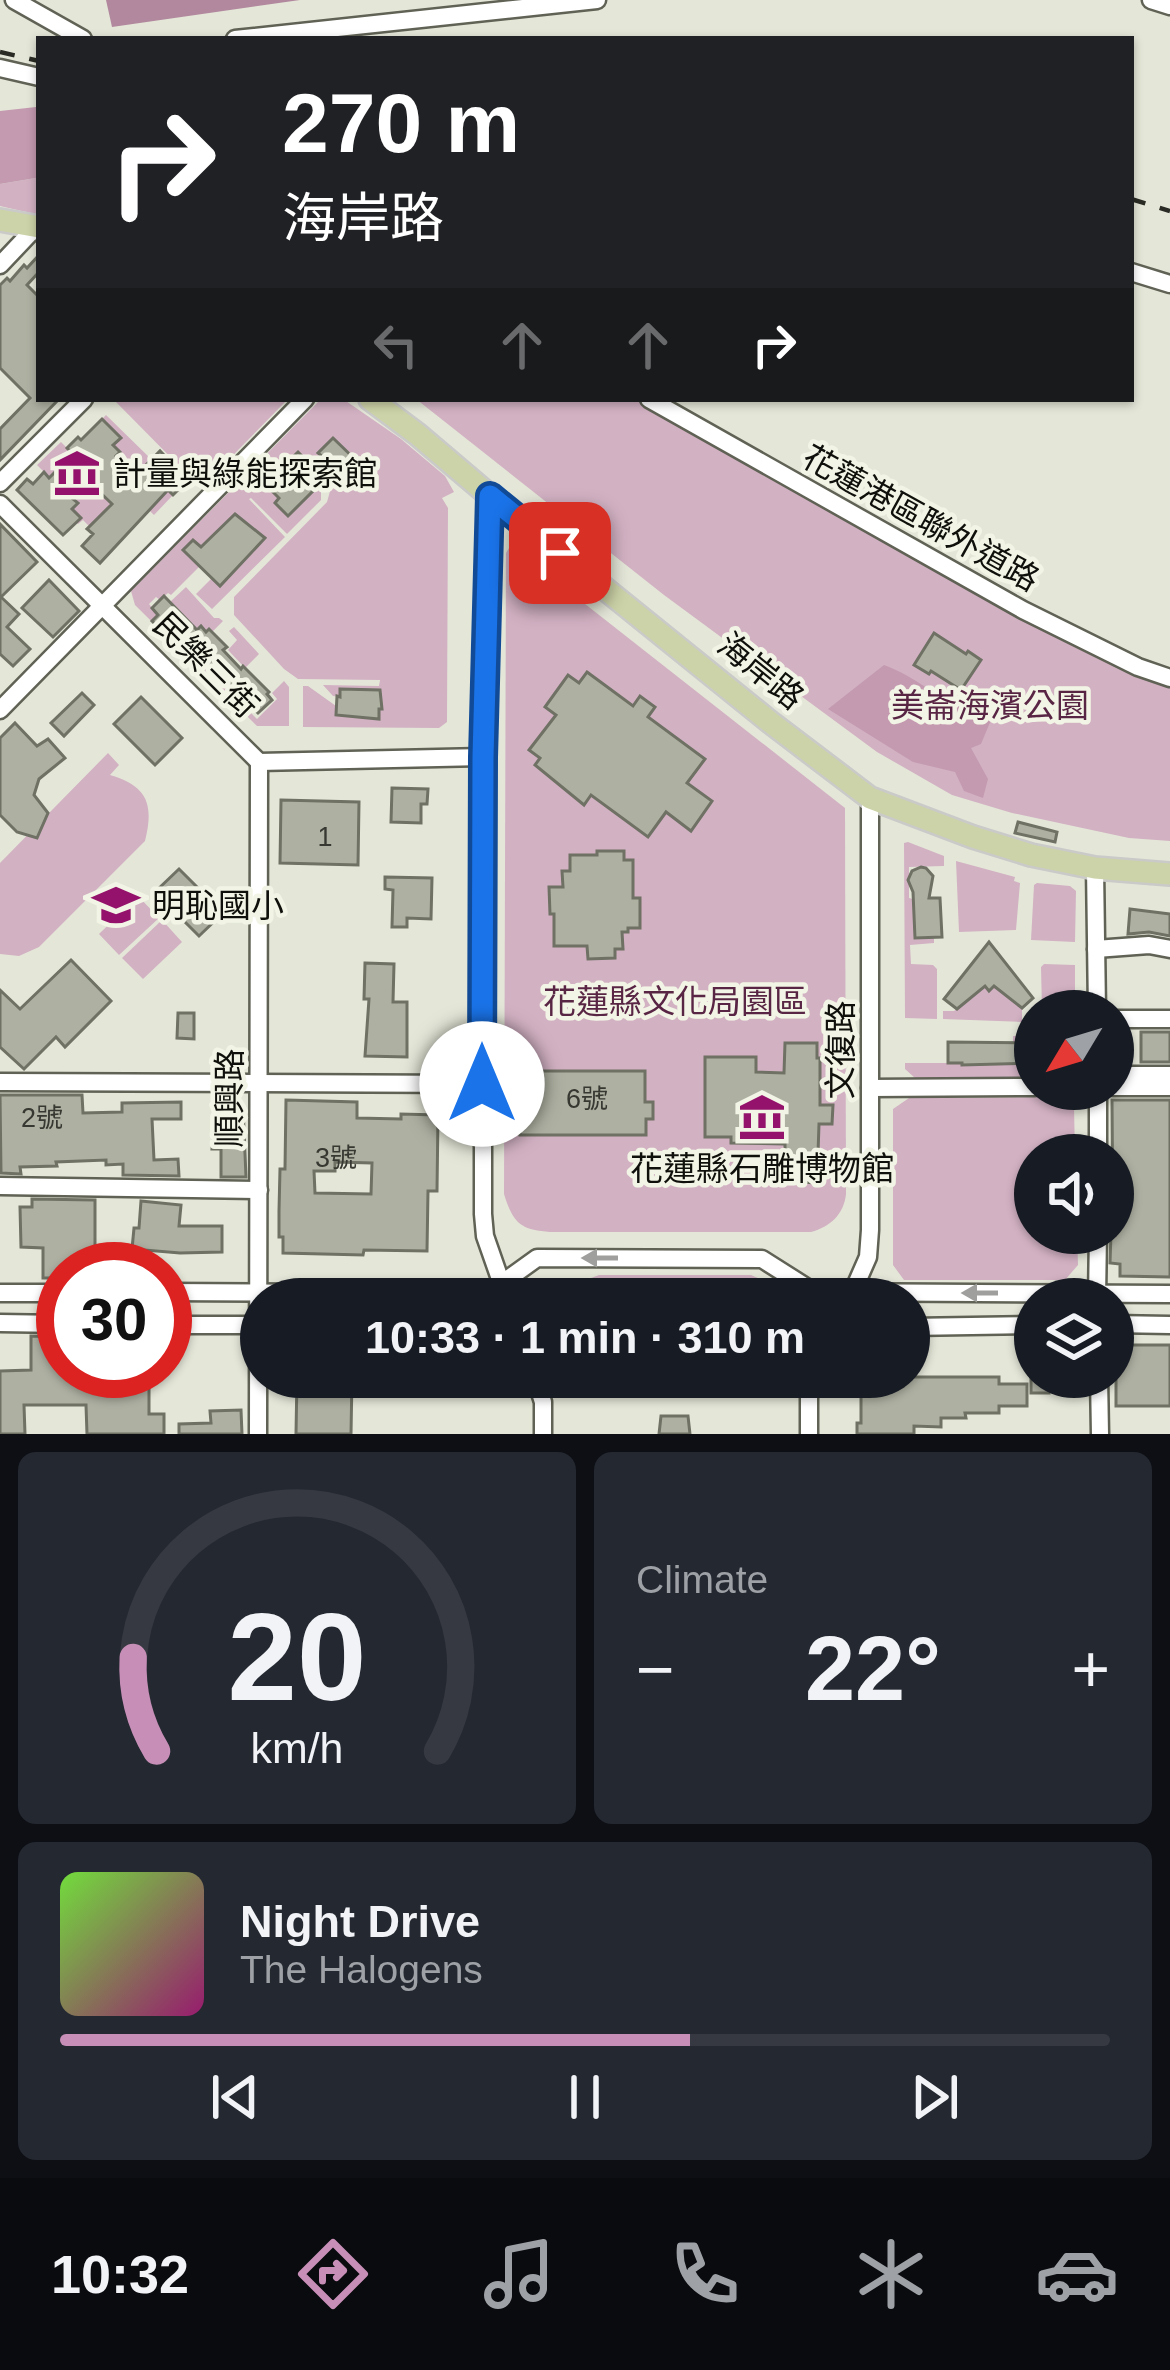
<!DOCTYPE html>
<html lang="en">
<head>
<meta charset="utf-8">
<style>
  :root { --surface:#171b24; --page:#242831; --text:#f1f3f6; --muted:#9ea1a6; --line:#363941; --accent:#c78eb7 }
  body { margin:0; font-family:Helvetica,"Noto Sans TC",sans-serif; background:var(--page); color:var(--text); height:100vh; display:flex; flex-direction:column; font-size:45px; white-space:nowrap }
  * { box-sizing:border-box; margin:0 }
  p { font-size:39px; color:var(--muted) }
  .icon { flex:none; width:66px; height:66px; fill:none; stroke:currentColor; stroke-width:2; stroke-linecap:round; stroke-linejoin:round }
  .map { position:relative; height:1434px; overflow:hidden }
  .details { display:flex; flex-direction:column; gap:18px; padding:18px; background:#0d0f14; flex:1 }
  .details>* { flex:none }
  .guide { position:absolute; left:36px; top:36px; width:1098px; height:366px; border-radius:0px; box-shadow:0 3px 9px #0004; background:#202124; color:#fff; overflow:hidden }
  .needle { width:78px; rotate:232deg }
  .buttons { position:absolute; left:1014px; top:990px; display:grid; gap:24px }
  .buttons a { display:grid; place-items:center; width:120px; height:120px; border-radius:50%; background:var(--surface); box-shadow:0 3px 9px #0004; font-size:60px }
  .speed { position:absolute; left:36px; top:1242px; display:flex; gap:24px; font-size:60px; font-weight:700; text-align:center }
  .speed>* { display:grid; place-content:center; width:156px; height:156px; border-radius:50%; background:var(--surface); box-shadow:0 3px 9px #0004; line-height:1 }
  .speed .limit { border:18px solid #d22; background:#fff; color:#111 }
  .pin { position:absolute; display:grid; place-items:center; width:102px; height:102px; color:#fff; margin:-51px; border-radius:24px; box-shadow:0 6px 18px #0006 }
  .me { position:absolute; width:132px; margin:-66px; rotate:0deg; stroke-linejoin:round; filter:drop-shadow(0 0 9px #0008) }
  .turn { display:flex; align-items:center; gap:42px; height:252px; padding:0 48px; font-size:54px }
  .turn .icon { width:156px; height:156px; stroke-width:2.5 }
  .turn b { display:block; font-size:84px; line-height:102px }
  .lanes { display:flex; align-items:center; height:114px; padding:0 48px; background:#0003; justify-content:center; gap:60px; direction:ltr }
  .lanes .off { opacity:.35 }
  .big { font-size:90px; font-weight:600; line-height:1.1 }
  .details .widget { flex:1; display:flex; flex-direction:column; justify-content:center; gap:18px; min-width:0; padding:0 42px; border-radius:18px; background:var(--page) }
  .details .dial { align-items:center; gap:0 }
  .dial svg { height:312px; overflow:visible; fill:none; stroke:var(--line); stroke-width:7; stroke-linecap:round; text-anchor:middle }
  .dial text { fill:var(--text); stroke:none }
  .song { display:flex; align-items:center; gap:36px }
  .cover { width:144px; height:144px; border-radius:18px; background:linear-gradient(135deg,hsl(100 70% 55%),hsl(320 70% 35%)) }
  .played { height:12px; border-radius:6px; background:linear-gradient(90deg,var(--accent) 60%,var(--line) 60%) }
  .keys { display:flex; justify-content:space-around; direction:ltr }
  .heat { display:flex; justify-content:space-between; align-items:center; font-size:66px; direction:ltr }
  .details .tiles { flex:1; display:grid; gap:18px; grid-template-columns:1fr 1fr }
  .widget:last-child { grid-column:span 2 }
  .trip { position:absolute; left:240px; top:1278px; width:690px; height:120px; border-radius:60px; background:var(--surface); box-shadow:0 3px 9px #0004; font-weight:600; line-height:120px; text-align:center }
  .dock { display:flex; height:192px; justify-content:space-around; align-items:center; background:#090b0e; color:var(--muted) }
  .dock .icon { width:84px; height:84px }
  .dock .current { color:var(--accent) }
  .dock b { font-size:54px; color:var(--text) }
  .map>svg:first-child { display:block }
  .green { fill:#d2b1c3 }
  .forest { fill:#c49ab0 }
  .water { fill:#b1889e }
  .building { fill:#aeb1a2; stroke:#6e7163; stroke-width:3; fill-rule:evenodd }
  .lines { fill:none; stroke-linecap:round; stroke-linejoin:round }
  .minor-casing { stroke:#5f6254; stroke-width:21 }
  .major-casing { stroke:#cacac9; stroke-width:26 }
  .minor { stroke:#fff; stroke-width:16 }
  .major { stroke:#cdd3a8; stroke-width:21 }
  .rail { stroke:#292b24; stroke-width:4.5; stroke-dasharray:15 15; stroke-linecap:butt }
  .oneway { fill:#9f9f9d }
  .route-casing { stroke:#114b97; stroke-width:30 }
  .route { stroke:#1a73e8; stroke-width:21 }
  .labels { text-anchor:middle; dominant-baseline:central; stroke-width:9; stroke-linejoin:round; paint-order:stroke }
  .number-label { font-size:27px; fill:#373831 }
  .poi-label { font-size:33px; fill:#0f100b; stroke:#f2f5e5; text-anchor:start }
  .street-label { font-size:33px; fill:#0f100b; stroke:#f2f5e5 }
  .park-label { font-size:33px; fill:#592544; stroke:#f2f5e5 }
</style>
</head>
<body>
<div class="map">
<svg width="1170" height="1434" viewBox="0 0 1170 1434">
  <rect width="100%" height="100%" fill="#e4e7d8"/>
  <!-- green -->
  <g class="green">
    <path d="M36,178L39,182V215L0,206V184Z"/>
    <path d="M113,399H288L201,488Z"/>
    <path d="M321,399H343L401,439L445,476L454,492L442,498L448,508L447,722L439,728L303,727V686H308L336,706V715L378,719L379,709L382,708L379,690L341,689L340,697L333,696L323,685L379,686L380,680L298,679L284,669L234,615V597L327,502L332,484L343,472L365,470L333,438L324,459L329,464L322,461L320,465L324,469L320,473L298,452L291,459L321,488V500L287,534L251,498L249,499L285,537L212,609L196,594L212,578L220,585L238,567L225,553L215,534L203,549L193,540L184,549L200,566L171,595L168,593L160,600L156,597L149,604L158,615L153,622L163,633L170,627L178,635L190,623L170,602L186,587L214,618H219L223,621L212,632L209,629L206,632L200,627L187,639L192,646L191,648L207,665L206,668L223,685L226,684L249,707L248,710L257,719L277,699L272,693L284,681L289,687V726H257L135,605L131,591Z"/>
    <path d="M416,399H642L1170,683V841L1129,838L1012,813L952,795L877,752L664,595Z"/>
    <path d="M106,415L152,460L145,467L173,495L154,515L148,509L150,488L129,468L119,476L108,464L119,452L113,445L120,438L102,419Z"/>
    <path d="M61,442L73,454L60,468L92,469L98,490L135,527L127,535L105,511L89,526L83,520L78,524L67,514L72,500L37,465Z"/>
    <path d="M509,548L515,549L845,808L846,1194C844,1214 830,1227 811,1232H550C520,1230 513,1223 504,1194L506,553Z"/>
    <path d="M234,627L259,654L245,668L228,650L237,640L229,631Z"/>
    <path d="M108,753L119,765L110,775C148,786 154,805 145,841L39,947L19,956L0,954V863Z"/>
    <path d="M908,842L944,856V866L909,867V898L913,899L915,937H934V943L910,945L911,964L933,965L937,969V1019L905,1018L904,843Z"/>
    <path d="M956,861L1015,877L1014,881L1020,883L1016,930L959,932Z"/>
    <path d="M1037,883L1070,886L1076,891L1075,942L1031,940L1034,885Z"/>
    <path d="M138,896L159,918L119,955L99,934Z"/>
    <path d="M162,920L182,942L143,979L122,958Z"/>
    <path d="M1044,964L1075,965V1011H1042L1041,967Z"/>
    <path d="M985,986L989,990L994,986L1022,1008V1022L943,1019V1011H954Z"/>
    <path d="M1013,1036H1035V1078H915L905,1069V1063H962V1065L1030,1063V1043L1013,1042Z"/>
    <path d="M1067,1097L1074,1106L1075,1155H1035V1233H1077L1078,1265L1065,1280H904L893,1265V1109L909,1098Z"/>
    <path d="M599,1275H751L767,1282L778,1299H571L583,1281Z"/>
  </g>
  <!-- forest -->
  <g class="forest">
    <path d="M36,107L39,108V182L36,178L0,184V111Z"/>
    <path d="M884,665C915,676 937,699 969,709L972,707L991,720L981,744L971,748L988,779L983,798L964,791L955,772L913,762L828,709Z"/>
  </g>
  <!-- water -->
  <path class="water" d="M106,0H300L112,27Z"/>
  <!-- building -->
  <g class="building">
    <path d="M39,255V272L27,285L39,297V399H59L0,460V429L30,398L0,368V285L7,278L10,281L24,265L27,268Z"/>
    <path d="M102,419L121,438L113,445L120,452L116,456L136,475L160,451L188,480L173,495L168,490L100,563L82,546L93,534L87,529L112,504L84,477L67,494L78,503L72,509L81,518L63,535L17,490L27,479L33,484L44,472L49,478L73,454L67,448L78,437L81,440Z"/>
    <path d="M333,438L366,470L354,483L318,453Z"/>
    <path d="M298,452L310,464L299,476L314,490L288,516L275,503L279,498L265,484Z"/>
    <path d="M235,514L265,538L220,586L183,550L193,540L201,547Z"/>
    <path d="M0,524L37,562L1,597L19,614L7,627L30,649L13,666L0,654Z"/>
    <path d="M49,580L79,611L53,637L22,608Z"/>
    <path d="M164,596L197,630L201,626L206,632L209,629L227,647L223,650L241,669L243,666L269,692L267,694L272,700L258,713L170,627L164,633L152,621L158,615L152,608Z"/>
    <path d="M934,633L966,654L968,651L981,660L961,690L931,671L929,674L914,665Z"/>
    <path d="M587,672L633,706L640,696L655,707L648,717L705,759L687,783L712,801L691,831L666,812L648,837L591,795L584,805L535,765L540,758L529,750L556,715L545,707L568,675L579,683Z"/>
    <path d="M340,689L380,690L382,709H379V719L336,715L337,696L340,697Z"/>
    <path d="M82,693L94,705L64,736L51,723Z"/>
    <path d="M141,697L182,738L155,765L114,724Z"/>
    <path d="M15,723L37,746L48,739L65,758L39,779L34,795L48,813L37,838L17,832L0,815V738Z"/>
    <path d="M392,788L428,789L427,804H421V823L391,822Z"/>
    <path d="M281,800L359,802L358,865L280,863Z"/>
    <path d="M1018,822L1057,832L1055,842L1015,833Z"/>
    <path d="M597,851H624V860H633V898H640V928H628V932H622L623,949H615V958L588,959L587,946H554V914H550L549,887H563L562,871H570V855H597Z"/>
    <path d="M921,867L926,868L933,876L929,898H940L942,937L915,938L913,892L908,880L912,871Z"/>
    <path d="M179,869L223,913L199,936L155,892Z"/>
    <path d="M385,877L432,878L431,919L407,918V927H392L393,890L385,889Z"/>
    <path d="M1130,909L1170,914V936L1149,932L1128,934Z"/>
    <path d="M989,942L1033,998L1022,1008L994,986L989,991L985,986L957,1009L944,999Z"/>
    <path d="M71,960L111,1001L65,1047L56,1037L24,1069L0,1047V990L20,1009Z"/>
    <path d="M365,963L394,964L393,1002H407V1057L365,1056L369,999H364Z"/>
    <path d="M178,1013H194V1039L177,1038Z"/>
    <rect x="1141" y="1032" width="29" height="30"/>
    <path d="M948,1042L1030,1043L1031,1063L962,1065V1063H948Z"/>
    <path d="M785,1043H817V1058H820V1105H833L832,1124H819L817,1183L800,1182V1167H785V1144L731,1143V1137H705V1057H756V1072L784,1073Z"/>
    <path d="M519,1071H645V1102H653V1119H646V1135H520Z"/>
    <path d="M0,1095H82L83,1113L122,1112V1103L181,1102V1119H152L154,1160L178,1159L179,1176L123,1175V1164L106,1165V1160L56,1162L57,1166L20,1167L21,1174L1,1173Z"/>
    <path d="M286,1100L357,1102V1118L401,1119V1114L438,1115L437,1191H428L427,1251L364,1250L363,1255L283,1253V1237H279V1211L280,1169H285ZM335,1162L372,1163L371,1194L315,1193L314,1171H335Z"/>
    <path d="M1112,1100H1170V1277L1120,1276V1264L1110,1263L1111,1233H1113Z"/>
    <path d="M215,1106H243L246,1177H221V1149H212Z"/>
    <path d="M32,1199L95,1200V1269H63V1278H43V1248L21,1247L20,1207H32Z"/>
    <path d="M141,1201L181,1205L179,1226H222V1252L180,1253L132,1249L134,1228H139Z"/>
    <path d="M31,1336L60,1337V1365H63V1371H149V1414H164V1434H87L86,1405H24L25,1434H0V1371L31,1370Z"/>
    <rect x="1116" y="1345" width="54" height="61"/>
    <path d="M297,1377H352L351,1434H296Z"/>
    <path d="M903,1377H999V1384H1027V1406H999V1413H965L966,1418H941V1427L914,1426V1434H857V1423H861V1393H877V1387L903,1386Z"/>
    <path d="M1031,1377H1048L1049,1393H1031Z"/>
    <path d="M241,1410L242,1434H179V1424L211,1423L210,1411Z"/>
    <path d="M661,1416H688L690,1434H659Z"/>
  </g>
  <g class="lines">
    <defs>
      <g id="minor">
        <path d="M14,0L83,39"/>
        <path d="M1151,0L1170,6"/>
        <path d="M235,39L597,0"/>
        <path d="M0,68L39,77"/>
        <path d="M0,265L37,226"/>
        <path d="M1131,272L1170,284"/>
        <path d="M649,399L1023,610L1138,667L1170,678"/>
        <path d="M0,483L84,399"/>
        <path d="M490,496L483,757V1214L485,1236L507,1299"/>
        <path d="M0,504L259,762L483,757"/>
        <path d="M0,710L305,399"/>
        <path d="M1095,868L1097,1011"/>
        <path d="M1096,949L1149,945L1170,949"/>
        <path d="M1113,1019H1170"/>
        <path d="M1124,1075H1170"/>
        <path d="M0,1082L482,1084"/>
        <path d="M1113,1087H1170"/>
        <path d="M870,1088L1035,1087"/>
        <path d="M1098,1089V1155"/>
        <path d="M0,1186L259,1190"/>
        <path d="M165,1292L487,1294L537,1258L762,1259L814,1292L1170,1294"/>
        <path d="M0,1293H63"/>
        <path d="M850,1298L868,1257L870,1230V798"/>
        <path d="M1097,1299L1098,1233"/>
        <path d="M0,1323L63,1324"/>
        <path d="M1113,1324L1170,1325"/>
        <path d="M165,1325H261"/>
        <path d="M909,1327L1035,1325"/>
        <path d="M535,1377L543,1402V1434"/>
        <path d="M1099,1377L1100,1434"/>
        <path d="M258,1434L259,762"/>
        <path d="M809,1434V1389L814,1377"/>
      </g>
      <g id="major">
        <path d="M0,220L39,227"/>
        <path d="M370,399L417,434L490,496L770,722L870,798L973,837L1031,855L1095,868L1170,874"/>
      </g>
    </defs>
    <!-- minor casing -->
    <use href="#minor" class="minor-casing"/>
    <!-- major casing -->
    <use href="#major" class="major-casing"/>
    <!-- minor -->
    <use href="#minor" class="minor"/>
    <!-- major -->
    <use href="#major" class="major"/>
    <!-- rail -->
    <g class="rail">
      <path d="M0,52L39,61"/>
      <path d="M1131,199L1170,211"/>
    </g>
  </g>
  <!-- one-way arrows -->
  <defs><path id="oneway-solid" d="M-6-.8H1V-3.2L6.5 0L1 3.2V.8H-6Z" transform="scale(3)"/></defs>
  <g class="oneway">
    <use href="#oneway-solid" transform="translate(600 1258) rotate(-180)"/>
    <use href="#oneway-solid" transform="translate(980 1293) rotate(-180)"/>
  </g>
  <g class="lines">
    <defs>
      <path id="route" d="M482,1084L483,757L490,496L560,553"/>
    </defs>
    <!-- route casing -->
    <use href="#route" class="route-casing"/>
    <!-- route -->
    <use href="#route" class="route"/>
  </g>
  <!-- icons -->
  <defs>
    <symbol id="museum-bare" viewBox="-9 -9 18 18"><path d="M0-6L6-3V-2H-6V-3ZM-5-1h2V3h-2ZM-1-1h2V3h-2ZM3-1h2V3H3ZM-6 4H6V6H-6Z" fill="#94126b" stroke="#f2f5e5" stroke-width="2.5" paint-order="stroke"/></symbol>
    <symbol id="school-bare" viewBox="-9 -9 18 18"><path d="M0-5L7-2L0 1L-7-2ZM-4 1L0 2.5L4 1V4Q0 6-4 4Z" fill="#94126b" stroke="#f2f5e5" stroke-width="2.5" paint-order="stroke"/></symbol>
  </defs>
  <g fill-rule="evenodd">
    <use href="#museum-bare" x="44" y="440" width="66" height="66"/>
    <use href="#school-bare" x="83" y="872" width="66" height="66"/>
    <use href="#museum-bare" x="729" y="1084" width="66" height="66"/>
  </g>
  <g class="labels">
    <!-- number labels -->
    <g class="number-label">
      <text x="325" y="837">1</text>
      <text x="587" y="1099">6號</text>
      <text x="42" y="1118">2號</text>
      <text x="336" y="1158">3號</text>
    </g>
    <!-- poi labels -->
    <g class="poi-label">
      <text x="113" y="473">計量與綠能探索館</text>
      <text x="152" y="905">明恥國小</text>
      <text x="762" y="1168" text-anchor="middle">花蓮縣石雕博物館</text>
    </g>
    <!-- street labels -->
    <g class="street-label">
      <text transform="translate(921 518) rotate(29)">花蓮港區聯外道路</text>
      <text transform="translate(206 665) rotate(45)">民樂三街</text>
      <text transform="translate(761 671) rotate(39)">海岸路</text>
      <text transform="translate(840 1050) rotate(-90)">文復路</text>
      <text transform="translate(229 1098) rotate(-90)">順興路</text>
    </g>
    <!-- park labels -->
    <g class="park-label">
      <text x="990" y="705">美崙海濱公園</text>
      <text x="675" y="1001">花蓮縣文化局園區</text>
    </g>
  </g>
</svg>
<div class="buttons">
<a><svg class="needle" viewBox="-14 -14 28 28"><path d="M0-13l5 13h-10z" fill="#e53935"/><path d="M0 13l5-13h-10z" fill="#9ea1a6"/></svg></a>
<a><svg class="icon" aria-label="sound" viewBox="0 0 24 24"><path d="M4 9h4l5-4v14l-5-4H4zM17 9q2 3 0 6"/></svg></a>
<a><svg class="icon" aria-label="layers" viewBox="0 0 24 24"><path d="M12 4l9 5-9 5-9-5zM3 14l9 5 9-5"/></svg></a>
</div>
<div class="speed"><div class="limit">30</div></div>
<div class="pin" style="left:560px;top:553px;background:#d93025"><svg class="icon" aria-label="arrive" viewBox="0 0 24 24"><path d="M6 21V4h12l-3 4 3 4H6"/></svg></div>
<svg class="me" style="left:482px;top:1084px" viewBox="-20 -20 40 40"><circle r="19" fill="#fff"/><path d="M0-13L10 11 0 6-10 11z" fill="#1a73e8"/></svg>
<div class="trip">10:33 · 1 min · 310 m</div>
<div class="guide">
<div class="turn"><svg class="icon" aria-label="right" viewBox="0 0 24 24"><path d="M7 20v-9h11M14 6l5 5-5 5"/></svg><div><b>270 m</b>海岸路</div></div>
<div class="lanes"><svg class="icon off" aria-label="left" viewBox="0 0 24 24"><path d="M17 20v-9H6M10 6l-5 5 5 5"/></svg><svg class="icon off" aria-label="ahead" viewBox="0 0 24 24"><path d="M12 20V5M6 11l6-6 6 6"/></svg><svg class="icon off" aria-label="ahead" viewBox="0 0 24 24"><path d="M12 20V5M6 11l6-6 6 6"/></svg><svg class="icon" aria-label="right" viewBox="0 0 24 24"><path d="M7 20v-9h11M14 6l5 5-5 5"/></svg></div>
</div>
</div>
<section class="details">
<div class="tiles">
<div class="widget dial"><svg viewBox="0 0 100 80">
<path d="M14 69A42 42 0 1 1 86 69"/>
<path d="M14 69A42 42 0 0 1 8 45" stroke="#c78eb7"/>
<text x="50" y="56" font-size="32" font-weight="700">20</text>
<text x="50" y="72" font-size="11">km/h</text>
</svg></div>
<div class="widget"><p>Climate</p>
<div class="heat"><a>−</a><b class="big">22°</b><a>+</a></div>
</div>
<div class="widget">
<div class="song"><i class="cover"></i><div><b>Night Drive</b><p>The Halogens</p></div></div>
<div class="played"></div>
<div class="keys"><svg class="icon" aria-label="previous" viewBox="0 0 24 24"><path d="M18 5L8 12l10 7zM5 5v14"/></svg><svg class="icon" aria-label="pause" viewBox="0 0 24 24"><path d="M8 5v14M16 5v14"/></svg><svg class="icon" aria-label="next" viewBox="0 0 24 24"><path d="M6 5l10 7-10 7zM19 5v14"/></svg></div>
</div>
</div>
</section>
<nav class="dock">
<b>10:32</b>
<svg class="icon current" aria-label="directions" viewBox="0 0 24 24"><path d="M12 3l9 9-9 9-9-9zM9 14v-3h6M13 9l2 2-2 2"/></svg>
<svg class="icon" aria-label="music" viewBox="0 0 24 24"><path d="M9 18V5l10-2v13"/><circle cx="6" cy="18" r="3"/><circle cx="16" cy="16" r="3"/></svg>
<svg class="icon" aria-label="phone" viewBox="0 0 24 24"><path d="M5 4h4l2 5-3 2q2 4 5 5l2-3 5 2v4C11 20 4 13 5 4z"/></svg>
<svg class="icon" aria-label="climate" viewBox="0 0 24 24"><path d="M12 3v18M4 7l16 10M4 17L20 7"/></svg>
<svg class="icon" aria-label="car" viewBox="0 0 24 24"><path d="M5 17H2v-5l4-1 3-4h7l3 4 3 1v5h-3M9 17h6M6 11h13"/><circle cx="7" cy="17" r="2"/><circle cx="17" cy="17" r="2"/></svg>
</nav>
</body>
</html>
